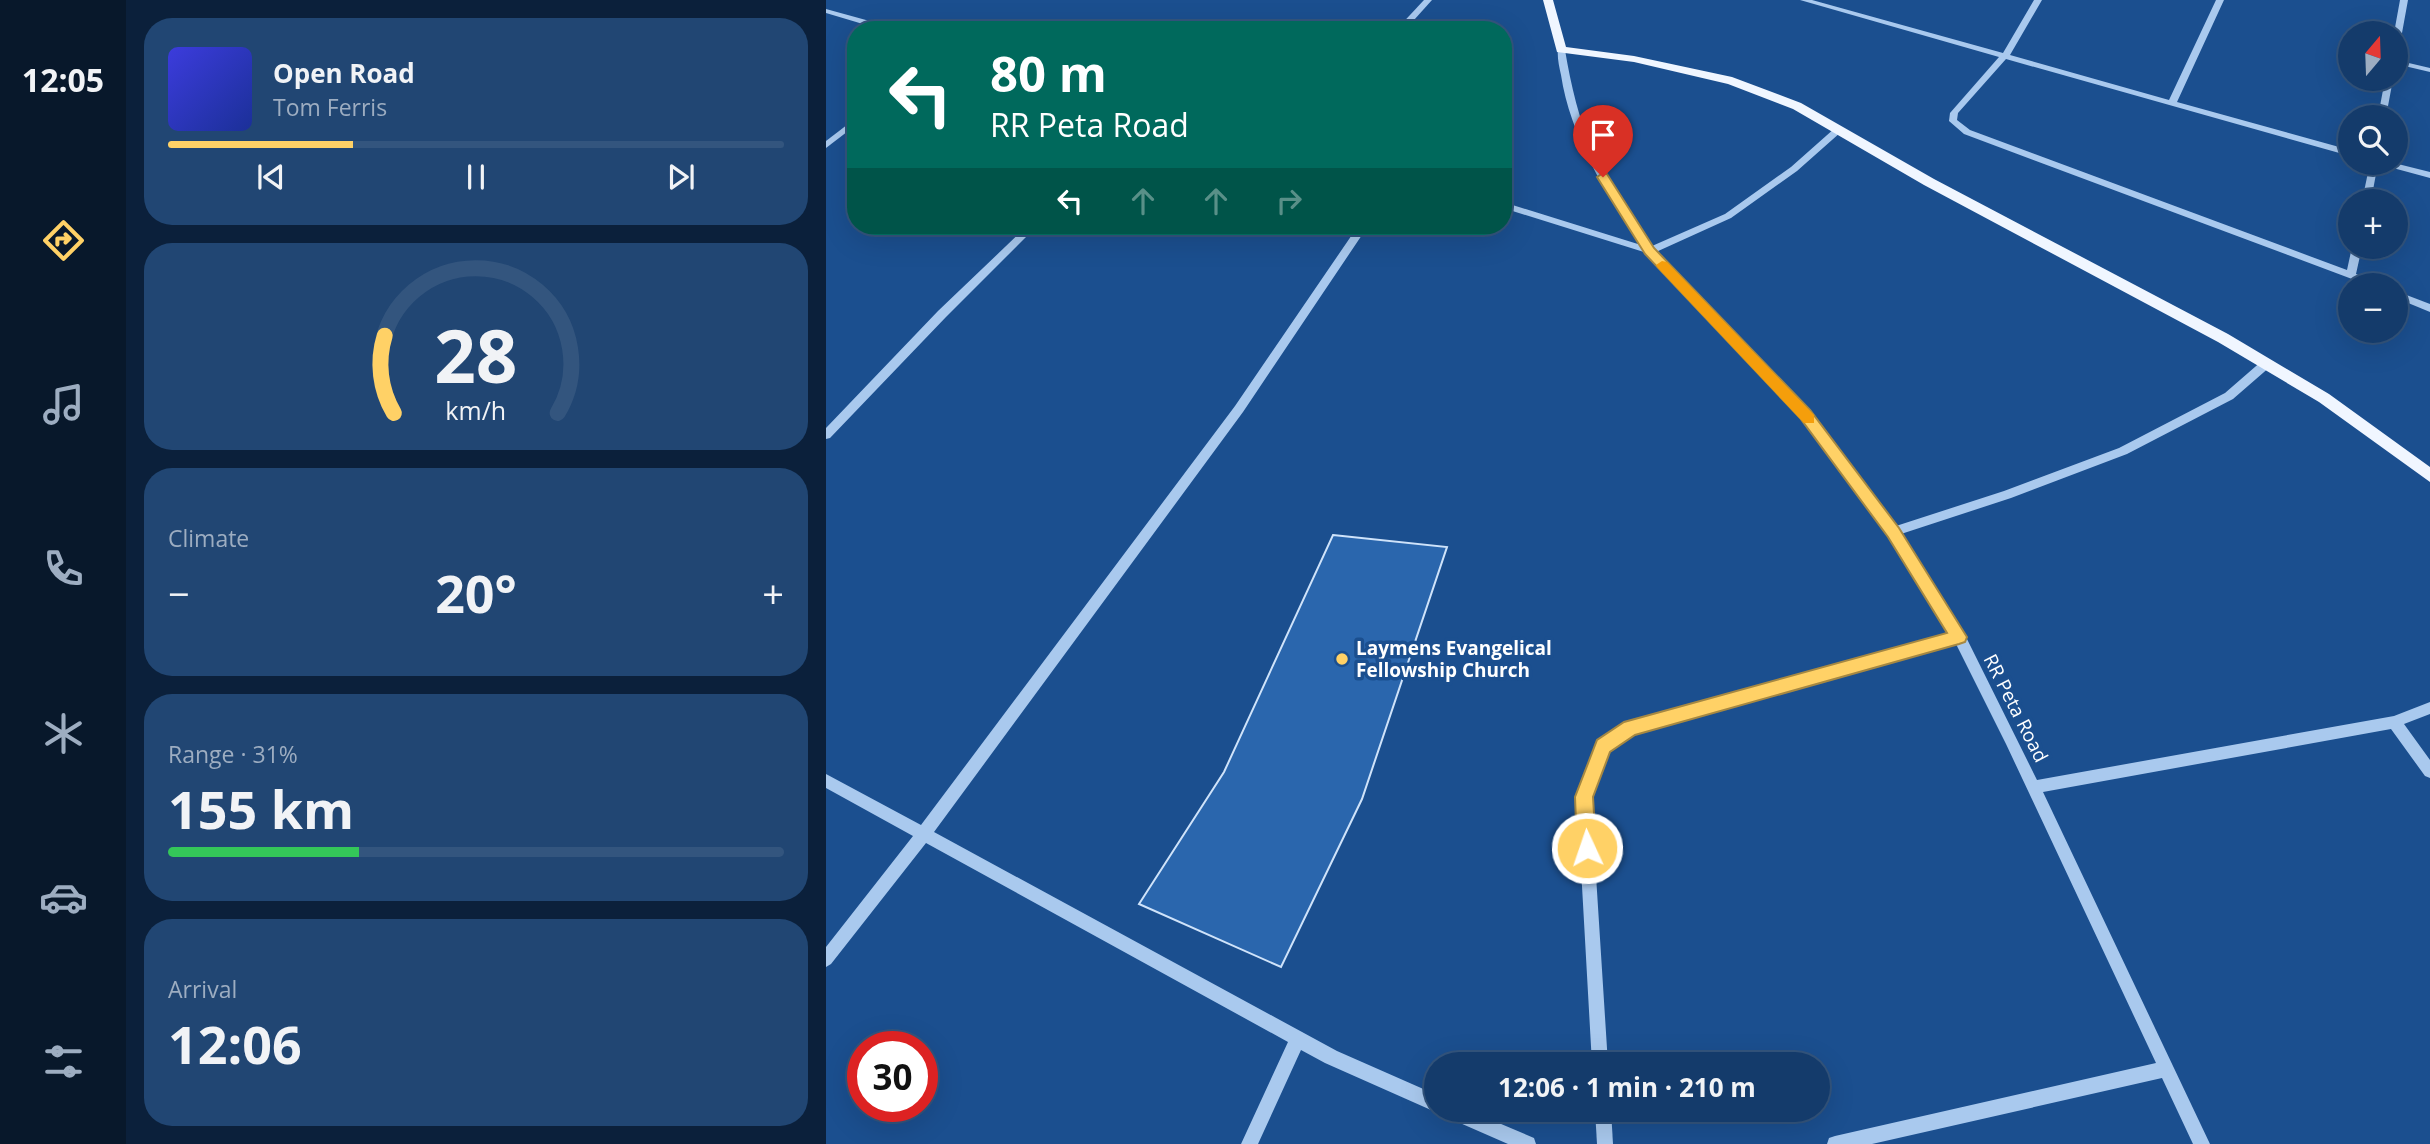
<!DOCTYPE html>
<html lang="en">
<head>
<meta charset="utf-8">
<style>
  :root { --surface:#143b6b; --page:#214673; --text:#f1f3f6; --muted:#9dadc1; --line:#33557e; --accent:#ffd166 }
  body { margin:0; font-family:"Open Sans",sans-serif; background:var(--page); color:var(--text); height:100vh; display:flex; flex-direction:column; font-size:26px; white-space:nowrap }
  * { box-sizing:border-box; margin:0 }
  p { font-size:23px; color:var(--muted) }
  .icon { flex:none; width:38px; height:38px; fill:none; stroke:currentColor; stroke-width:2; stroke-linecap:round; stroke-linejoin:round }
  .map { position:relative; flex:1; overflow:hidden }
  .panel { display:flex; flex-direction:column; gap:18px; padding:18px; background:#0b203b; width:700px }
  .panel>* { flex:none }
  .hud { position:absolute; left:21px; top:21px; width:665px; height:214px; border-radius:28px; box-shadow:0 7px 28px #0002,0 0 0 2px var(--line); background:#00695c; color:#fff; overflow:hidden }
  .needle { width:46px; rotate:19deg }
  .controls { position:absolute; left:1512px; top:21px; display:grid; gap:14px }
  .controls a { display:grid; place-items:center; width:70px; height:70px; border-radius:50%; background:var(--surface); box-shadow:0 7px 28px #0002,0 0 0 2px var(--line); font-size:35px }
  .speed { position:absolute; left:21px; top:1031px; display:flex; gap:14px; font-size:35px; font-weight:700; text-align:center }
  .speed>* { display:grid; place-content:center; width:91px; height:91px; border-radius:50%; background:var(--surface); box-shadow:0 7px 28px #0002,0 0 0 2px var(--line); line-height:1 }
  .speed .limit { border:10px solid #d22; background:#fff; color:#111 }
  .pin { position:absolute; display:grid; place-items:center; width:60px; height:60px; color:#fff; margin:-72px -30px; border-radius:50% 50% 50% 0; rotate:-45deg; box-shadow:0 0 7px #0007 }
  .pin .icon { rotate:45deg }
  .me { position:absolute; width:77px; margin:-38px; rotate:357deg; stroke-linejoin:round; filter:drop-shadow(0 0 5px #0008) }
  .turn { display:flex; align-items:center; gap:24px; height:147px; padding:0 28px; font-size:32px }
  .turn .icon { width:91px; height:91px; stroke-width:2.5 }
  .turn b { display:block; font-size:49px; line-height:60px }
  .lanes { display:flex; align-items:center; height:66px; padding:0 28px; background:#0003; justify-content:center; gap:35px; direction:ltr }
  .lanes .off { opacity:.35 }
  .big { font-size:52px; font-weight:700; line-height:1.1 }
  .panel .widget { flex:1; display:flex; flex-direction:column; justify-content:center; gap:10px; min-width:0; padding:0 24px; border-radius:28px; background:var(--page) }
  .panel .dial { align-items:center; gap:0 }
  .dial svg { height:182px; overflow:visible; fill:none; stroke:var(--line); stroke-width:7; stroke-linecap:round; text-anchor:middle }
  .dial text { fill:var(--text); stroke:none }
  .song { display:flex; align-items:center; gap:21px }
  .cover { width:84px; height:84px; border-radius:10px; background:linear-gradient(135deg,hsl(240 70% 55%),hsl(230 70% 35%)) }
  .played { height:7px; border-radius:4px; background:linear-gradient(90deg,var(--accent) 30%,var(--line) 30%) }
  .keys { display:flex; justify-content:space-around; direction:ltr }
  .heat { display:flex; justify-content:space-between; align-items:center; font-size:38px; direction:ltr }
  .charge { height:10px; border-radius:5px; background:linear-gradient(90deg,#34c759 31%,var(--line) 0) }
  .trip { position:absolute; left:598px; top:1052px; width:406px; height:70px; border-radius:35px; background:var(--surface); box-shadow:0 7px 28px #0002,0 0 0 2px var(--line); font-weight:700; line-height:70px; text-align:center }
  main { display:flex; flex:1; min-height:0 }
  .tab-bar { display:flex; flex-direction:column; width:126px; justify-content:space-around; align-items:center; background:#08182b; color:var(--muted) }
  .tab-bar .icon { width:49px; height:49px }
  .tab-bar .selected { color:var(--accent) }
  .tab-bar b { font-size:32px; color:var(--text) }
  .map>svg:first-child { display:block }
  .building { fill:#2a66ad; stroke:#cfe3fa; stroke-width:2 }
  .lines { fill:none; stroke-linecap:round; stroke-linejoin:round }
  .minor { fill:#a9c9ee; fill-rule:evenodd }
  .major { fill:#f0f6ff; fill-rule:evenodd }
  .route { fill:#ffd166; stroke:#a68842; stroke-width:2 }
  .slow { fill:#f59e0b }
  .poi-dot { fill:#ffd166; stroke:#1b4f8f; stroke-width:2.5 }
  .labels { text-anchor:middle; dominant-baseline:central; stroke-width:7; stroke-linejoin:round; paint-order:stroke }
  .poi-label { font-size:19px; font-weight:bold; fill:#fff; stroke:#1b4f8f; text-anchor:start }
  .street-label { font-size:19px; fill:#fff; stroke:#1b4f8f }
</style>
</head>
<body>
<main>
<nav class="tab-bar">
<b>12:05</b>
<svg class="icon selected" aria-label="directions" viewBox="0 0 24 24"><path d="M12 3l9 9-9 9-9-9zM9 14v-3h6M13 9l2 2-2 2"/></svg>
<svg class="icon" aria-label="music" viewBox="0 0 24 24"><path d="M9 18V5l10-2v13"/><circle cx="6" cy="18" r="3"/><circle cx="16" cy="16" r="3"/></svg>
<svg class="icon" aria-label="phone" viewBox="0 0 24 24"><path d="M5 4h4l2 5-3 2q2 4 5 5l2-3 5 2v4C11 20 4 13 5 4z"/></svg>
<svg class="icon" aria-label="climate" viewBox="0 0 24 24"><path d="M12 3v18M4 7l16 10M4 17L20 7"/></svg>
<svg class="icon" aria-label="car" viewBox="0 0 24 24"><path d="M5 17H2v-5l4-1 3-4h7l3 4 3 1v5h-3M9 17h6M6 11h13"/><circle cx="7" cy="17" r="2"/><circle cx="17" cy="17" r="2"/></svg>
<svg class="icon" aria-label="filters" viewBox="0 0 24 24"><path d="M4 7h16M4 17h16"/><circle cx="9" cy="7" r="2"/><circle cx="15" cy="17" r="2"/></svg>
</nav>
<section class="panel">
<div class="widget">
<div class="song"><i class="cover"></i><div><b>Open Road</b><p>Tom Ferris</p></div></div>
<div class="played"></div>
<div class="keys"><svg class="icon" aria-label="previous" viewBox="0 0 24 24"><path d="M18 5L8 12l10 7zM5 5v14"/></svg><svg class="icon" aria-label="pause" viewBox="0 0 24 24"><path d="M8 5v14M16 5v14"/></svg><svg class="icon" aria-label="next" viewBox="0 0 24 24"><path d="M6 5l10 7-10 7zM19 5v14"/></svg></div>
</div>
<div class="widget dial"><svg viewBox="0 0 100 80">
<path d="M14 69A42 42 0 1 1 86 69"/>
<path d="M14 69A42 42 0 0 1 10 35" stroke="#ffd166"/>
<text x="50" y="56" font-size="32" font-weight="700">28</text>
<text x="50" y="72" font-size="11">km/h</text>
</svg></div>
<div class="widget"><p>Climate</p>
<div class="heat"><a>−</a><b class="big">20°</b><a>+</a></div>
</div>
<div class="widget"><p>Range · 31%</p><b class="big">155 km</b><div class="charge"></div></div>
<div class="widget"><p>Arrival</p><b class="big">12:06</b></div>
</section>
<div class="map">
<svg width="1604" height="1144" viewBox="0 0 1604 1144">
  <rect width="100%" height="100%" fill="#1b4f8f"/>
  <!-- building -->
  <path class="building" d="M507,535L621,547L536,799L455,967L313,904L398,772Z"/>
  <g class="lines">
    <!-- minor -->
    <g class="minor">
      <path d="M598,0H606L579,30H570Z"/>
      <path d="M974,0H986L1177,53L1208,0H1216L1184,55L1343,100L1390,0H1398L1351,102L1524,150V156L1180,59L1132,113L1131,120L1144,130L1521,270L1526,247H1536L1530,274L1554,283L1556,285H1542L1138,134L1123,121L1124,113L1173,57Z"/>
      <path d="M1574,0H1582L1574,44L1570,46V33H1568Z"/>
      <path d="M0,9L69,28L70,30H57L0,13Z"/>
      <path d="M732,48L739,50C745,85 753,121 768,154C784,186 805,217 826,246L899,214L965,167L1009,128H1015V132L971,171L905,218L830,252L868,294L983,411L1070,526L1178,491L1293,448L1399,393L1437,360H1445L1446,363L1445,366L1407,399L1301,454L1185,498L1075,534L1138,633L1211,780L1568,716L1604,702V714L1578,724L1604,760V778L1599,776L1565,729L1217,792L1384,1144H1367L1336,1078L1046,1144H1001L1003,1138L1009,1136L1330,1063L1180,744L1130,644L808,733L783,750L765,797L782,1064H766L751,797L773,741L805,722L1124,634L1063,535L975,417L860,298L821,253L677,208V202L815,245C780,195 744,135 735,75C733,66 731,57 732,48Z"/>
      <path d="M1570,60L1604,68V72L1570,64Z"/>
      <path d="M1559,79H1567L1560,117H1552Z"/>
      <path d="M30,118V125L0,148V141Z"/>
      <path d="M1544,163H1552L1545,201H1536Z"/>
      <path d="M1555,163H1568L1604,172V178L1556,165Z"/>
      <path d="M201,226H211L120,317L4,438L0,439V428L112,311Z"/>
      <path d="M532,226H542L417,412L108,832L511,1051L611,1095V1110H642L708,1138L710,1144H682L618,1116L616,1110L611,1112L605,1110L499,1063L475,1050L432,1144H415L462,1042L100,843L5,964L0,967V947L87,836L0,788V774L95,825L409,406Z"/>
      <path d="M1570,291L1604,304V312L1570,298Z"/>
      <path d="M769,1110H785L787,1144H771Z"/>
    </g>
    <!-- major -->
    <path class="major" d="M717,0H727L740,47L808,56L906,77L975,103L1108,179L1402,334L1503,394L1604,467V482L1493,402L1392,342L1098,185L967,109L902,84L808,62L731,52Z"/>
  </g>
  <!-- route -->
  <path class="route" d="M777,173L781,174L828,248L984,410L1073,528L1141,637L1139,642L1133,644L809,735L784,752L767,797L770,848L767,855L761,857L754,855L751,848L749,797L771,740L798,722L1121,633L1062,537L974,418L819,254L771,177Z"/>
  <!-- slow -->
  <path class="slow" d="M836,261L841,262L988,415V423H978L832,268L830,265Z"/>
  <!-- markers -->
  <circle class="poi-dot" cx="516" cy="659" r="7"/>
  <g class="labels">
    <!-- poi labels -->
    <g class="poi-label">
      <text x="530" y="648">Laymens Evangelical<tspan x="530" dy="22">Fellowship Church</tspan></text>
    </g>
    <!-- street labels -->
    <g class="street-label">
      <text transform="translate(1190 708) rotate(63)">RR Peta Road</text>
    </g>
  </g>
</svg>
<div class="controls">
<a><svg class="needle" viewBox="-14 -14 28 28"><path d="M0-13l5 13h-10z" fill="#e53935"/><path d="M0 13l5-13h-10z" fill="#9dadc1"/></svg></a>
<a><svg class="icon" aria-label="search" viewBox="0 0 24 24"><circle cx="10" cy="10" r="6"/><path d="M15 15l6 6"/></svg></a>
<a>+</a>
<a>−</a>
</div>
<div class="speed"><div class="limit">30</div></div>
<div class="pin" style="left:777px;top:177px;background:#d93025"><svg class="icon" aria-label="arrive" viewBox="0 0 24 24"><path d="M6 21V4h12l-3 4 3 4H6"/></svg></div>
<svg class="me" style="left:761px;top:848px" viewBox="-20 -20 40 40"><circle r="17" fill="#ffd166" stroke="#fff" stroke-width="3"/><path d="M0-11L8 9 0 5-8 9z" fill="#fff"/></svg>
<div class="trip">12:06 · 1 min · 210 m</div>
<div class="hud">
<div class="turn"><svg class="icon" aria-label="left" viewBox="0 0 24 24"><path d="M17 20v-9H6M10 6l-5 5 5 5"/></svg><div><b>80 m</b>RR Peta Road</div></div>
<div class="lanes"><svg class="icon" aria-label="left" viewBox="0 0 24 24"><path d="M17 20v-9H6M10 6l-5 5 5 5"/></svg><svg class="icon off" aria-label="ahead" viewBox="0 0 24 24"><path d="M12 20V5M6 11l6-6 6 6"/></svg><svg class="icon off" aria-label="ahead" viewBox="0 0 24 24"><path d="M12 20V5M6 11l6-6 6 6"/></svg><svg class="icon off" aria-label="right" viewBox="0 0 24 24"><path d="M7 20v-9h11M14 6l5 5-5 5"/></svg></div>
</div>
</div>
</main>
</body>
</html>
